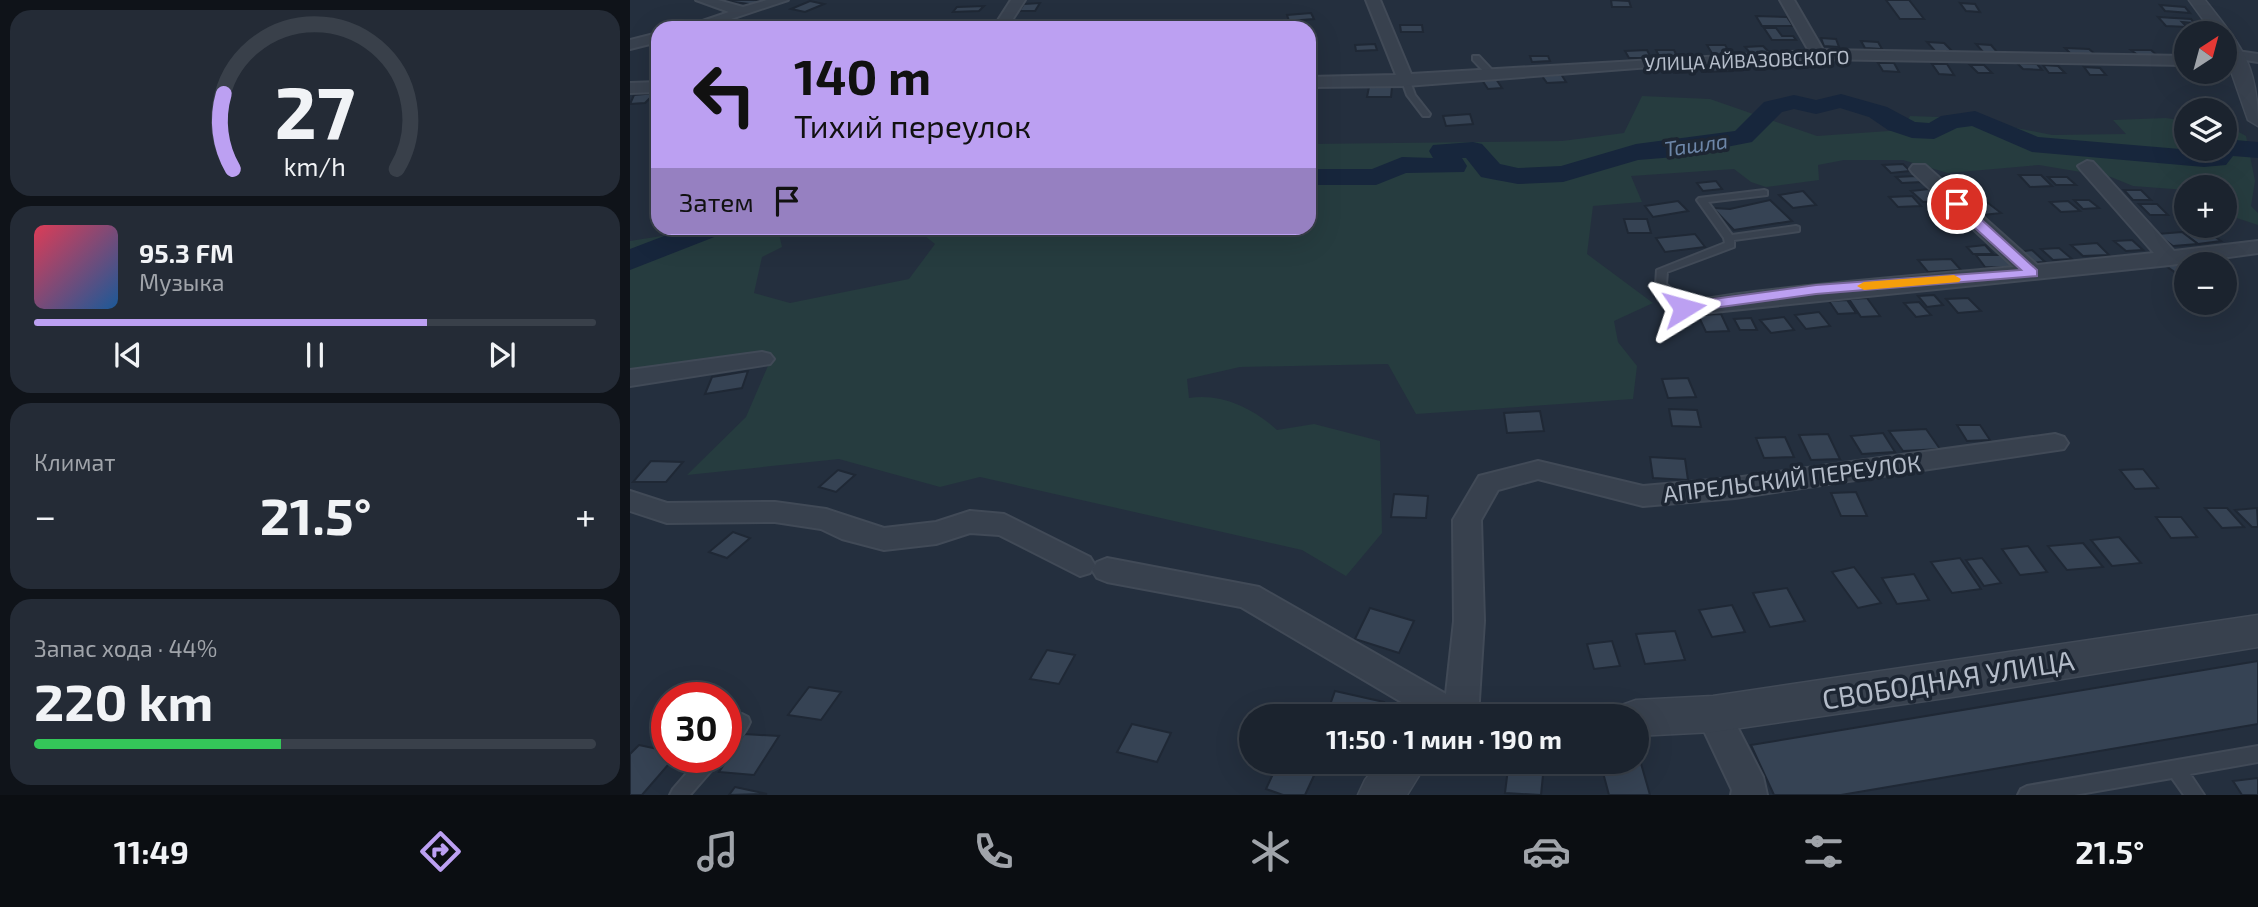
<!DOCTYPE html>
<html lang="ru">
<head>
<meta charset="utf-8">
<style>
  :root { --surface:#1b232e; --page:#242b36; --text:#f1f3f6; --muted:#a0a4aa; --line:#39404a; --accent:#bca0f2 }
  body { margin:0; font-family:"Exo 2",sans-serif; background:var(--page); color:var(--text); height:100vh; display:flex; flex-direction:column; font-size:26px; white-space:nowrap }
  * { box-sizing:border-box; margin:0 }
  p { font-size:23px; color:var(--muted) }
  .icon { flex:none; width:38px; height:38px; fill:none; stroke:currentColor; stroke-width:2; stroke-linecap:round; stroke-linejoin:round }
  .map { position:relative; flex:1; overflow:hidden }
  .panel { display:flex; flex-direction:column; gap:10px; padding:10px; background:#0f1319; width:630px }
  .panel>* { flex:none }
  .banner { position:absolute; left:21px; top:21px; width:665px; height:214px; border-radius:21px; box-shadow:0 7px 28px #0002,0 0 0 2px var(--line); background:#bca0f2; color:#111; overflow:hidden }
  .needle { width:46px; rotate:36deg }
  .buttons { position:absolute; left:1544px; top:21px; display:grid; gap:14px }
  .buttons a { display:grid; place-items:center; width:63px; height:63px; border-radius:50%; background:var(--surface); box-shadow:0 7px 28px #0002,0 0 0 2px var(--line); font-size:35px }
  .speed { position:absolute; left:21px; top:682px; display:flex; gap:14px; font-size:35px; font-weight:700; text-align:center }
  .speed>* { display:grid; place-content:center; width:91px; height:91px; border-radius:50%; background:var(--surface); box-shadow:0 7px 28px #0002,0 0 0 2px var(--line); line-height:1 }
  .speed .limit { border:10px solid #d22; background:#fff; color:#111 }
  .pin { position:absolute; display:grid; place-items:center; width:60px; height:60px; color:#fff; margin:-30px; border:4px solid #fff; border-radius:50%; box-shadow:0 2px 7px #0007 }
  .me { position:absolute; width:77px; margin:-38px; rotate:82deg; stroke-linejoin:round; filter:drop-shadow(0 0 5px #0008) }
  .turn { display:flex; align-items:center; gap:24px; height:147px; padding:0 28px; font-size:32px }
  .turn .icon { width:91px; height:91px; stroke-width:2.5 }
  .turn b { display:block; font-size:49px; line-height:60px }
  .then { display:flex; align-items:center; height:66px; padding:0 28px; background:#0003; gap:14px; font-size:26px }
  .big { font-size:52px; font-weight:700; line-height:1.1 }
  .panel .widget { flex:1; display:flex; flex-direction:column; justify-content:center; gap:10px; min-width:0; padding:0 24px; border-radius:21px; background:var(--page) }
  .panel .dial { align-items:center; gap:0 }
  .dial svg { height:182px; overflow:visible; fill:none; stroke:var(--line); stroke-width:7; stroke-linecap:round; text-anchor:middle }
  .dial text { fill:var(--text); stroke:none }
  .song { display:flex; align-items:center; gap:21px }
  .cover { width:84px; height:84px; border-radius:10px; background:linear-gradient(135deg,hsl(350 70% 55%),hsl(210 70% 35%)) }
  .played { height:7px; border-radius:4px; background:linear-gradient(90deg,var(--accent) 70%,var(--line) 70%) }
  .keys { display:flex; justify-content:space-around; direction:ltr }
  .heat { display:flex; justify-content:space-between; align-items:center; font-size:38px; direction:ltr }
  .charge { height:10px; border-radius:5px; background:linear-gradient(90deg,#34c759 44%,var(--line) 0) }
  .trip { position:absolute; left:609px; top:704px; width:410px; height:70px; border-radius:35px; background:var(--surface); box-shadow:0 7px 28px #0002,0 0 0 2px var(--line); font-weight:700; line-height:70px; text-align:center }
  .tabs { display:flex; height:112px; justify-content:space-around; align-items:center; background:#0b0e12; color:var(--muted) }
  .tabs .icon { width:49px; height:49px }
  .tabs .current { color:var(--accent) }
  .tabs b { font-size:32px; color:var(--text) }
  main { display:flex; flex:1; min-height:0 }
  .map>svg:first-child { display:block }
  .green { fill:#263c3f }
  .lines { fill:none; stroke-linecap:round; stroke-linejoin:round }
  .river { fill:#17263c; fill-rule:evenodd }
  .building { fill:#364354; stroke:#1f2835; stroke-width:2 }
  .service-casing { stroke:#414a57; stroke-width:4 }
  .minor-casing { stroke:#414a57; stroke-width:4 }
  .tertiary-casing { stroke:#414a57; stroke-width:3 }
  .service { fill:#38414e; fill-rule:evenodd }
  .minor { fill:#38414e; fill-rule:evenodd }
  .tertiary { fill:#38414e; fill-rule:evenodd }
  .route { fill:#bca0f2; stroke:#7a689d; stroke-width:2 }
  .slow { fill:#f59e0b }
  .labels { text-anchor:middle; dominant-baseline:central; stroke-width:7; stroke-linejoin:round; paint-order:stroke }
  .far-street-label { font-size:19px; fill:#b4bcc9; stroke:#1d2633 }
  .far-water-label { font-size:21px; font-style:italic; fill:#6d86a8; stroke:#1d2633 }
  .street-label { font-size:23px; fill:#b4bcc9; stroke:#1d2633 }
  .near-street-label { font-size:28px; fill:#b4bcc9; stroke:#1d2633 }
</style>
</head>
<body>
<main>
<section class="panel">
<div class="widget dial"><svg viewBox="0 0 100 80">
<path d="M14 69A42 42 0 1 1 86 69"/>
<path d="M14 69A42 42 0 0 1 10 36" stroke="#bca0f2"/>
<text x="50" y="56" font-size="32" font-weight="700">27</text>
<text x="50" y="72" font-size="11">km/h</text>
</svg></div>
<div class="widget">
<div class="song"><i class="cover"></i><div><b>95.3 FM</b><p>Музыка</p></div></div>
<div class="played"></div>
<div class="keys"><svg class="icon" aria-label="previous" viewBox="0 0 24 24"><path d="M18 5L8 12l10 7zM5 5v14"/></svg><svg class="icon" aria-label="pause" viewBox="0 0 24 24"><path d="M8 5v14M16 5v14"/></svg><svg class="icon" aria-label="next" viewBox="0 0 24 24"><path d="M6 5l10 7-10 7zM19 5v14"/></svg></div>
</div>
<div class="widget"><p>Климат</p>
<div class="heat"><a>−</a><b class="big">21.5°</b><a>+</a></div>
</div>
<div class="widget"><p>Запас хода · 44%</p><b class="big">220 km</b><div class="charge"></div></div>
</section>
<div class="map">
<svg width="1628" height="795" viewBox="0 0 1628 795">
  <rect width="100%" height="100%" fill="#242f3e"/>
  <!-- green -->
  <path class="green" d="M1012,96L1080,99L1187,136L1273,130L1280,116L1336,118L1422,135L1496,134L1483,120L1536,118L1556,121V149H1594V126H1598L1616,136L1625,181L1621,206L1628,213V225L1601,216L1594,187L1556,190L1503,186L1481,177L1409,165L1318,173L1273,160H1214L1188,165L1189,180L1136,187L1121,182L1104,169L1001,176L1012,202L963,206L957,254L1023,303L984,321L988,342L1007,366L1003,399L786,414L758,364L610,367L557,379L559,398C591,393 623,408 647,430L684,424L750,441L752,533L716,576L672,550L350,477L310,487L209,459L57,475L116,417L140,361L0,373V241L82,228H171L149,234L152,247L132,257L124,293L160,303L279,279L305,244L285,228H679V144L932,141L994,133Z"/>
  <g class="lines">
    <!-- river -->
    <g class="river">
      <path d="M1211,94L1257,107L1285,122L1299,123L1311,116L1345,111L1408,137L1574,151L1594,149V139L1628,142V158L1603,156L1596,165L1574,167L1402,152L1342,126L1327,128L1304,139L1282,138L1258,130L1239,117L1210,108L1186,114L1164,109L1152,112L1122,142L1045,157L1008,160L933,182L888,184L861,179L851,177L836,158H832L837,166L834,172L776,173L746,185H679V169H742L772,157L803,158L799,151L803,145L843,142L852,144L870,164L888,168L931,166L1006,144L1105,131L1134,102L1164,95L1186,100Z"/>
      <path d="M55,228H97L92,234L0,270V249Z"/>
    </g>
  </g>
  <!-- building -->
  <g class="building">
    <path d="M88,0H139L127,5Z"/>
    <path d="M981,0L999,1L1001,7H982Z"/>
    <path d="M1256,0H1279L1294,19H1270Z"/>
    <path d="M180,1L194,4L175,12L161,9Z"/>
    <path d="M410,3L405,11H389L394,4Z"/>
    <path d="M1330,3L1345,4L1350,12L1336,11Z"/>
    <path d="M1530,5L1555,7L1560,13L1535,11Z"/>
    <path d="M354,6L349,11L323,12L327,7Z"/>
    <path d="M681,13L684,19L659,21L657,15Z"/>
    <path d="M1126,16L1157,17L1163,26H1132Z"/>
    <path d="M1528,17L1561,19L1564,23L1552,22L1557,27L1536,26Z"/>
    <path d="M770,25H792L793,32H771Z"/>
    <path d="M1134,28H1146L1152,36H1163L1166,40H1142Z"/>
    <path d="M1191,38L1206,39L1209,47L1194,46Z"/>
    <path d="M1231,41L1248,42L1252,49L1235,48Z"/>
    <path d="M1297,42L1314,43L1322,51H1305Z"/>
    <path d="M745,44L747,50L726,51L725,45Z"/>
    <path d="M1346,44L1361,45L1368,53H1354Z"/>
    <path d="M1077,45H1095L1101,55H1083Z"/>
    <path d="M1133,46L1140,53L1121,54L1115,47Z"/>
    <path d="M1435,48L1459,49L1466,55H1442Z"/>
    <path d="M1017,50L1021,58H999L995,51Z"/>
    <path d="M1026,50H1044L1047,56H1029Z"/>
    <path d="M1501,50H1521L1529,57L1509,56Z"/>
    <path d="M900,56H918L920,61L902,62Z"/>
    <path d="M1141,62L1146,68L1125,69L1120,63Z"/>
    <path d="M1248,63H1264L1269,72L1253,71Z"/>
    <path d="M1387,63L1407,64L1412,70L1393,69Z"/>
    <path d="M1096,64L1102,71L1072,72L1067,65Z"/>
    <path d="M1302,64H1317L1324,75L1309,74Z"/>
    <path d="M1340,65H1354L1362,73H1348Z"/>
    <path d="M1413,65L1428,66L1435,73H1419Z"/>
    <path d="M1039,66H1058L1062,72L1044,73Z"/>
    <path d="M1454,67L1470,68L1476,75H1460Z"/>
    <path d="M931,74L936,82L917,83L912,76Z"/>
    <path d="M866,79L872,88L858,89L852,80Z"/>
    <path d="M739,87H762L761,97H737Z"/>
    <path d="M25,93L15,103L0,104L4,95Z"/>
    <path d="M840,114L843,124L816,126L813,116Z"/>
    <path d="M1273,164L1280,171L1261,173L1253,165Z"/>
    <path d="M1324,175L1334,184L1317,185L1308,177Z"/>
    <path d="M1389,175H1411L1422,186L1400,187Z"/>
    <path d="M1286,176L1292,182L1272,183L1266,177Z"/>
    <path d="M1418,177H1437L1446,185H1426Z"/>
    <path d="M1086,181L1092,189L1073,191L1067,183Z"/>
    <path d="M1336,187L1347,196L1332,197L1321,188Z"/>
    <path d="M1299,189L1311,201L1293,202L1281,191Z"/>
    <path d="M1494,190H1511L1521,200H1503Z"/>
    <path d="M1173,191L1186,205L1163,208L1149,195Z"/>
    <path d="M1282,196L1291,206L1268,207L1259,197Z"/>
    <path d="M1140,200L1162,221L1104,230L1083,208L1100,209Z"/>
    <path d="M1444,200H1459L1469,208L1453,209Z"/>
    <path d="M1048,201L1058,211L1023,217L1015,206Z"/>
    <path d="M1438,201L1450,211L1431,212L1420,202Z"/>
    <path d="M1358,203L1371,213L1353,215L1340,206Z"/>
    <path d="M1509,204H1527L1538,215H1520Z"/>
    <path d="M1316,206L1327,217L1309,219L1299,208Z"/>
    <path d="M994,219H1017L1021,233H998Z"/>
    <path d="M1575,230L1591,241L1568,244L1552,232Z"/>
    <path d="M1552,232L1568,244L1543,246L1527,234Z"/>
    <path d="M1065,234L1075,247L1035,252L1026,238Z"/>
    <path d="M1502,240L1513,250L1496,251L1484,241Z"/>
    <path d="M1467,243L1479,255L1453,256L1441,245Z"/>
    <path d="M1355,245L1363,254H1343L1337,247Z"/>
    <path d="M1429,248L1442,259L1423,260L1411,249Z"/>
    <path d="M1402,250L1415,262L1400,263L1388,252Z"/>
    <path d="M1346,255H1374L1383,268L1355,267Z"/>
    <path d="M1321,259L1331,270L1298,272L1288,260Z"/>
    <path d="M1554,263L1556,277H1552L1536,266Z"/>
    <path d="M1304,295L1313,305L1297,307L1288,296Z"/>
    <path d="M1237,298L1250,316L1231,317L1219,299Z"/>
    <path d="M1338,298L1351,311L1328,313L1316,299Z"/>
    <path d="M1217,300L1226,313L1208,314L1199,301Z"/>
    <path d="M1289,302L1301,315L1286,317L1274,303Z"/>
    <path d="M1189,312L1200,326L1176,329L1165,315Z"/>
    <path d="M1091,314L1099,331L1076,332L1068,315Z"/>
    <path d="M1154,317L1164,330L1141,333L1130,320Z"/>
    <path d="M1121,318L1127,330H1110L1104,319Z"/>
    <path d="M118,371L112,388L75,394L82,377Z"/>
    <path d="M1058,378L1066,397L1038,398L1032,379Z"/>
    <path d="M1039,409L1067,410L1071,427L1042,426Z"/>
    <path d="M910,411L914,431L877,433L874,413Z"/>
    <path d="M1327,425H1350L1360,440L1337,441Z"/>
    <path d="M1296,429L1310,449L1273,451L1259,431Z"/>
    <path d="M1253,433L1265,452L1232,454L1221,436Z"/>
    <path d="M1198,434L1210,459L1181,460L1169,435Z"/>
    <path d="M1155,437L1164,457L1134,458L1126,438Z"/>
    <path d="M1020,457L1055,459L1058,480L1023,478Z"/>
    <path d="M21,461L53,462L36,482H3Z"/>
    <path d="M1513,469L1528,488L1505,489L1490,470Z"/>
    <path d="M208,470L225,475L206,492L189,487Z"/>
    <path d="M1226,492L1237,516H1211L1201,493Z"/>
    <path d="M764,494L798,496L796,518L761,517Z"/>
    <path d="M1575,508H1597L1614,527L1592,528Z"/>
    <path d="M1627,508L1628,527H1622L1605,510Z"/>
    <path d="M1526,517H1551L1567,537L1541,538Z"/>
    <path d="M103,532L120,538L97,558L79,552Z"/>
    <path d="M1489,537L1511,563L1482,566L1461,540Z"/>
    <path d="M1453,543L1473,567L1437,570L1418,546Z"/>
    <path d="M1398,546L1417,572L1390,575L1372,549Z"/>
    <path d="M1330,558L1351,589L1322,593L1301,562Z"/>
    <path d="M1352,558L1371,583L1354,586L1336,560Z"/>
    <path d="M1224,567L1251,603L1228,608L1202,572Z"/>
    <path d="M1284,574L1299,600L1267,604L1252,578Z"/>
    <path d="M1157,588L1175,621L1140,627L1123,593Z"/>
    <path d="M1102,605L1115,632L1082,637L1069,610Z"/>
    <path d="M740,608L784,621L769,653L725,639Z"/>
    <path d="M1045,631L1055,660L1015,664L1006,634Z"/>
    <path d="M982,641L990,666L964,669L957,644Z"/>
    <path d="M417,650L445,655L429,684L400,679Z"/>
    <path d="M1628,661V724L1211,795H1144L1121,745Z"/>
    <path d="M179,687L211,692L191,720L158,715Z"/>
    <path d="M705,691L754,702L750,716H696Z"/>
    <path d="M502,724L541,733L527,762L487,752Z"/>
    <path d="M114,734L149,736L124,775L89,772Z"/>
    <path d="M9,745L37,751V758H44L12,795H0V754Z"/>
    <path d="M1010,760L1020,795H979L971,765Z"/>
    <path d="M649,761H662L687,769L675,795H653L636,789Z"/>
    <path d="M879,761L914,765L911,795L875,793Z"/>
    <path d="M1628,778V795H1612L1603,781Z"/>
    <path d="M105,787L137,794L99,795Z"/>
  </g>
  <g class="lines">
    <defs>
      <g id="service">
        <path d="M843,56H849L865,73V77H859L843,60Z"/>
        <path d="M773,79H779L785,95L800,114L799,116H793L777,95L772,81Z"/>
        <path d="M1134,190L1137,191V195L1078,202L1102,235L1166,226L1169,227V231L1104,240V247L1037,272L1036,284L1059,308L1058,310H1050L1026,285L1027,270L1095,243L1094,238L1067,200L1069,198Z"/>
        <path d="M112,714L118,717L120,722C116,732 106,744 96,748V728L106,717Z"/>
        <path d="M1628,746V762L1560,774L1574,795H1554L1542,778L1444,795H1388L1391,789L1397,786Z"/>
        <path d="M70,758H90L87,764L60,795H40L43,789Z"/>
      </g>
      <g id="minor">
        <path d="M66,0H88L113,7L137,0H158L74,28H52L99,12Z"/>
        <path d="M381,0H395L377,28H363Z"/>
        <path d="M736,0H750L781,74L1179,51L1150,0H1164L1193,50L1556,56V65L1186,59L1059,64L776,86L679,87V77L766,75Z"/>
        <path d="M28,33V42L0,49V40Z"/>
        <path d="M1607,51L1628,54V62L1602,58V52Z"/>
        <path d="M28,82V92L0,93V83Z"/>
        <path d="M1457,161L1463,162L1544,251L1628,241V253L1540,265L1054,315L1043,308C1053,293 1345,271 1384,267L1283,173L1280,169L1283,165H1295L1407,265L1524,253L1451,170L1448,166Z"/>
        <path d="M132,352L140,354L144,359L140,364L0,386V370Z"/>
        <path d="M1425,434L1434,437L1438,443L1434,449L1105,498L1013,506L908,479L868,490L851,520L854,621L848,716H795L611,607L477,582L467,578L462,570L467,562L477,558L629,587L816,694L824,621L823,520L849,476L908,461L1013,486L1105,478Z"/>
        <path d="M0,491L37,503L145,502L196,509L254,528L306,522L340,511L374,514L460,557L465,565L460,573L450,576L369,535L340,533L306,544L254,550L212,539L191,529L145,522L37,523L0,511Z"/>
        <path d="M1083,699L1095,703L1133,777L1137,795H1101L1102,790L1066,714L1071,703Z"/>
      </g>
      <g id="tertiary">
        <path d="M1559,0H1575C1612,47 1628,65 1628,126L1618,120L1594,51V33H1583Z"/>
        <path d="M1628,615V647L1329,696L1083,732L1006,736V716H987L992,705L1006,700L1083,696Z"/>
        <path d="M750,761H798L777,795H728L735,780Z"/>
      </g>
    </defs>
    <!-- service casing -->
    <use href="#service" class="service-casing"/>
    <!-- minor casing -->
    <use href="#minor" class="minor-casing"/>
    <!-- tertiary casing -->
    <use href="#tertiary" class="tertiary-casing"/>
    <!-- service -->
    <use href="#service" class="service"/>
    <!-- minor -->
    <use href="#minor" class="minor"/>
    <!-- tertiary -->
    <use href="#tertiary" class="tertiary"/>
  </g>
  <!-- route -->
  <path class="route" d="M1322,201H1331L1407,270V276L1186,294L1054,312L1047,308L1054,303L1186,285L1391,270L1322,207Z"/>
  <!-- slow -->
  <path class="slow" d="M1324,275L1331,279L1329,282L1234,290L1227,286L1234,282Z"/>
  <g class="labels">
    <!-- far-street labels -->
    <g class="far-street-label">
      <text transform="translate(1117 60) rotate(-2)">УЛИЦА АЙВАЗОВСКОГО</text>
    </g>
    <!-- far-water labels -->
    <g class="far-water-label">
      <text transform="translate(1066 144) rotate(-8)">Ташла</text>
    </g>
    <!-- street labels -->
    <g class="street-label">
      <text transform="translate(1162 478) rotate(-7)">АПРЕЛЬСКИЙ ПЕРЕУЛОК</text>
    </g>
    <!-- near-street labels -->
    <g class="near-street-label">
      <text transform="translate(1318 679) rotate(-9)">СВОБОДНАЯ УЛИЦА</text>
    </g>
  </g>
</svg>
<div class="buttons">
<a><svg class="needle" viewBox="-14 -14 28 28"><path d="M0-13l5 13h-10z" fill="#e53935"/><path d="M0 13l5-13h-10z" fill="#a0a4aa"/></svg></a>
<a><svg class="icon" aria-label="layers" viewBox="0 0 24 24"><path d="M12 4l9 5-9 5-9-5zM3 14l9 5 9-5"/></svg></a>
<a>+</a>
<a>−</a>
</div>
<div class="speed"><div class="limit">30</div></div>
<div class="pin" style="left:1327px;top:204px;background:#d93025"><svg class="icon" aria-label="arrive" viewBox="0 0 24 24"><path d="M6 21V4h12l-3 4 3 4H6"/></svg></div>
<svg class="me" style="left:1054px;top:308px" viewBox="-20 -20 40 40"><path d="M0-17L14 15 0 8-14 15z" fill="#bca0f2" stroke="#fff" stroke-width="4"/></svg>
<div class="trip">11:50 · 1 мин · 190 m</div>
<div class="banner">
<div class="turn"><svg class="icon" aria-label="left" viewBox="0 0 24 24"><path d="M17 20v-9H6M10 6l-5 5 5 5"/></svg><div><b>140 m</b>Тихий переулок</div></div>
<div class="then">Затем<svg class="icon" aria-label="arrive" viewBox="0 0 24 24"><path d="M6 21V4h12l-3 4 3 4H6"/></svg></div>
</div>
</div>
</main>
<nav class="tabs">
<b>11:49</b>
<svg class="icon current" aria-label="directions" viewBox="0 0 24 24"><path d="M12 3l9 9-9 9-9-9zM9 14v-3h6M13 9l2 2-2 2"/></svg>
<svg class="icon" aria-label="music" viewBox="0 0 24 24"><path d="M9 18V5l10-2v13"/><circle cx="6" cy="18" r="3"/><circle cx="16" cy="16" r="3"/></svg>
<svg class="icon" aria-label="phone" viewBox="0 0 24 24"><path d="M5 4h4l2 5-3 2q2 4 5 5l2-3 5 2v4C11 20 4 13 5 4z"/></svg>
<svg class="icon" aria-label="climate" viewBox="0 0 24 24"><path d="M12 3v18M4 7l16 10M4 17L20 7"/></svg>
<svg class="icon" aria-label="car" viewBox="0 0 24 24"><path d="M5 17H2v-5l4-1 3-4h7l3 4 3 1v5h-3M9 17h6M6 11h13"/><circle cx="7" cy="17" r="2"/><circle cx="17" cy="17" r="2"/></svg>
<svg class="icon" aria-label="filters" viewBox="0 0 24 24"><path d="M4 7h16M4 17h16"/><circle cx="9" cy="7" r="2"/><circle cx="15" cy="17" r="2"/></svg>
<b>21.5°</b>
</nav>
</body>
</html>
